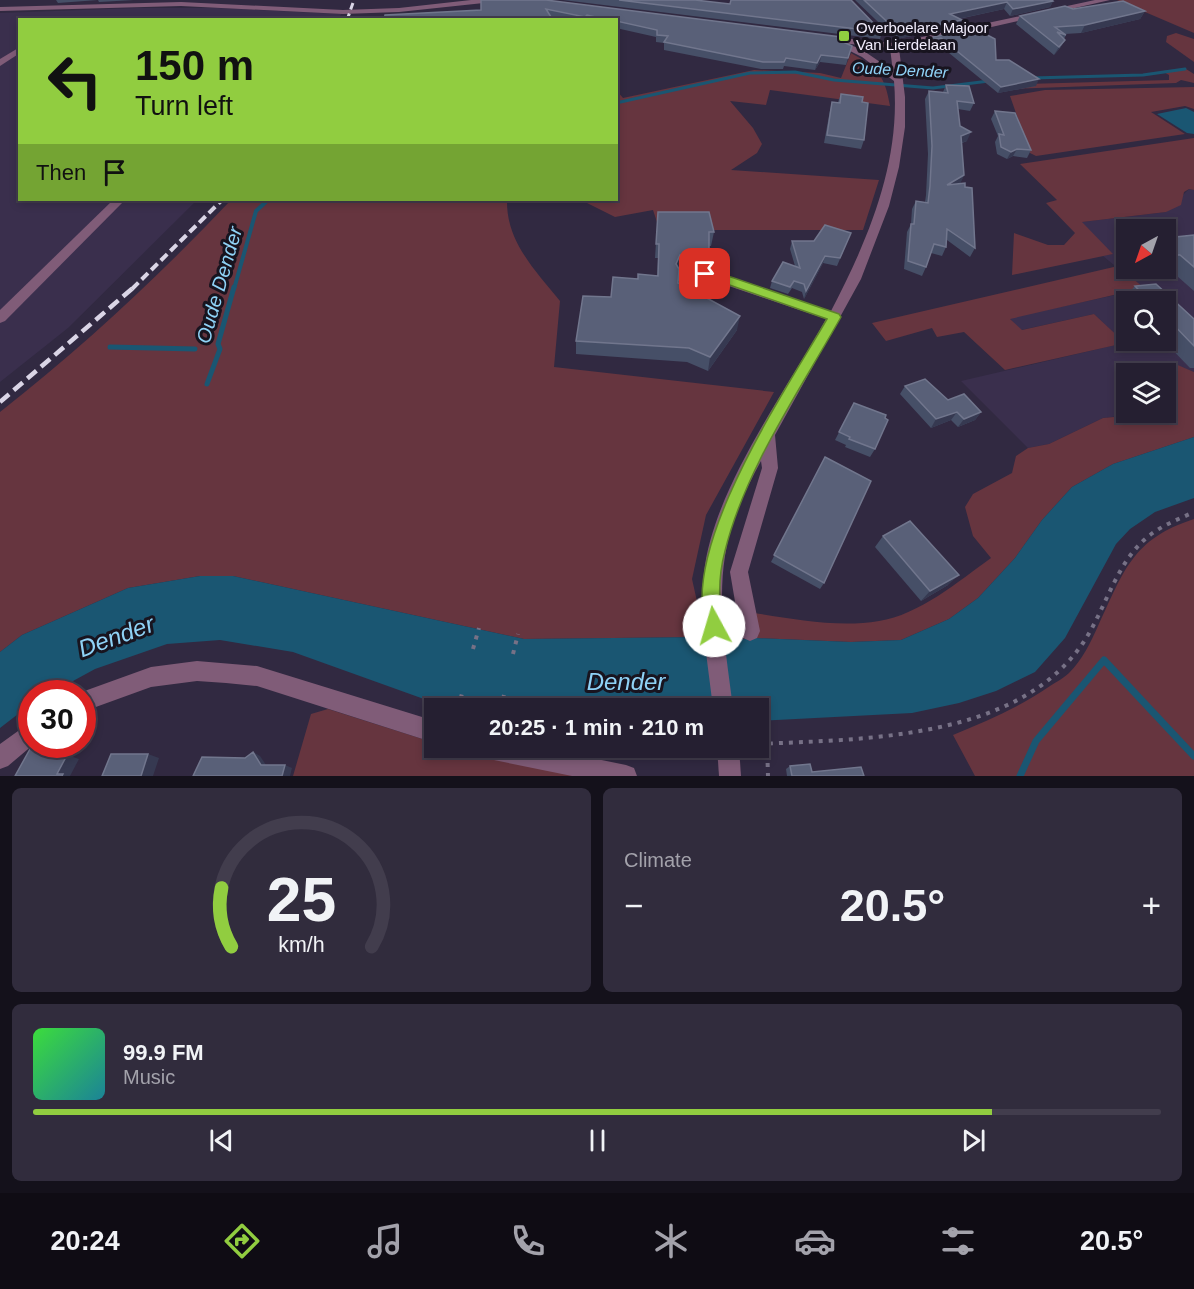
<!DOCTYPE html>
<html lang="en">
<head>
<meta charset="utf-8">
<style>
  :root { --surface:#251f31; --page:#312c3d; --text:#f1f3f6; --muted:#a3a2ab; --line:#423d4d; --accent:#91cd40 }
  body { margin:0; font-family:Helvetica,sans-serif; background:var(--page); color:var(--text); height:100vh; display:flex; flex-direction:column; font-size:22px; white-space:nowrap }
  * { box-sizing:border-box; margin:0 }
  p { font-size:20px; color:var(--muted) }
  .icon { flex:none; width:33px; height:33px; fill:none; stroke:currentColor; stroke-width:2; stroke-linecap:round; stroke-linejoin:round }
  .map { position:relative; height:776px; overflow:hidden }
  .panel { display:flex; flex-direction:column; gap:12px; padding:12px; background:#14111b; flex:1 }
  .panel>* { flex:none }
  .hud { position:absolute; left:18px; top:18px; width:600px; height:183px; border-radius:0px; box-shadow:0 3px 9px #0003,0 0 0 2px var(--line); background:#91cd40; color:#111; overflow:hidden }
  .needle { width:39px; rotate:220deg }
  .fabs { position:absolute; left:1116px; top:219px; display:grid; gap:12px }
  .fabs a { display:grid; place-items:center; width:60px; height:60px; border-radius:0px; background:var(--surface); box-shadow:0 3px 9px #0003,0 0 0 2px var(--line); font-size:30px }
  .speed { position:absolute; left:18px; top:680px; display:flex; gap:12px; font-size:30px; font-weight:700; text-align:center }
  .speed>* { display:grid; place-content:center; width:78px; height:78px; border-radius:50%; background:var(--surface); box-shadow:0 3px 9px #0003,0 0 0 2px var(--line); line-height:1 }
  .speed .limit { border:9px solid #d22; background:#fff; color:#111 }
  .pin { position:absolute; display:grid; place-items:center; width:51px; height:51px; color:#fff; margin:-26px; border-radius:12px; box-shadow:0 3px 9px #0006 }
  .me { position:absolute; width:66px; margin:-33px; rotate:354deg; stroke-linejoin:round; filter:drop-shadow(0 0 4px #0008) }
  .turn { display:flex; align-items:center; gap:21px; height:126px; padding:0 18px; font-size:27px }
  .turn .icon { width:78px; height:78px; stroke-width:2.5 }
  .turn b { display:block; font-size:42px; line-height:51px }
  .then { display:flex; align-items:center; height:57px; padding:0 18px; background:#0003; gap:12px; font-size:22px }
  .big { font-size:45px; font-weight:700; line-height:1.1 }
  .panel .card { flex:1; display:flex; flex-direction:column; justify-content:center; gap:9px; min-width:0; padding:0 21px; border-radius:9px; background:var(--page) }
  .panel .dial { align-items:center; gap:0 }
  .dial svg { height:156px; overflow:visible; fill:none; stroke:var(--line); stroke-width:7; stroke-linecap:round; text-anchor:middle }
  .dial text { fill:var(--text); stroke:none }
  .song { display:flex; align-items:center; gap:18px }
  .cover { width:72px; height:72px; border-radius:9px; background:linear-gradient(135deg,hsl(120 70% 55%),hsl(190 70% 35%)) }
  .played { height:6px; border-radius:3px; background:linear-gradient(90deg,var(--accent) 85%,var(--line) 85%) }
  .keys { display:flex; justify-content:space-around; direction:ltr }
  .heat { display:flex; justify-content:space-between; align-items:center; font-size:33px; direction:ltr }
  .panel .tiles { flex:1; display:grid; gap:12px; grid-template-columns:1fr 1fr }
  .card:last-child { grid-column:span 2 }
  .trip { position:absolute; left:424px; top:698px; width:345px; height:60px; border-radius:0px; background:var(--surface); box-shadow:0 3px 9px #0003,0 0 0 2px var(--line); font-weight:700; line-height:60px; text-align:center }
  .tabs { display:flex; height:96px; justify-content:space-around; align-items:center; background:#0f0c14; color:var(--muted) }
  .tabs .icon { width:42px; height:42px }
  .tabs .current { color:var(--accent) }
  .tabs b { font-size:27px; color:var(--text) }
  .map>svg:first-child { display:block }
  .built { fill:#3a2f4d; fill-rule:evenodd }
  .green { fill:#66353f }
  .water { fill:#1a5672 }
  .lines { fill:none; stroke-linecap:round; stroke-linejoin:round }
  .stream-far3 { stroke:#1a5672; stroke-width:3 }
  .stream-far2 { stroke:#1a5672; stroke-width:4 }
  .stream-far1 { stroke:#1a5672; stroke-width:5 }
  .stream { stroke:#1a5672; stroke-width:7 }
  .path { stroke:#777186; stroke-width:4; stroke-dasharray:4 6; stroke-linecap:butt }
  .minor { fill:#805c78; fill-rule:evenodd }
  .rail-far2 { stroke:#dad5e6; stroke-width:3; stroke-dasharray:7 4; stroke-linecap:butt }
  .rail-far1 { stroke:#dad5e6; stroke-width:4; stroke-dasharray:9 4.5; stroke-linecap:butt }
  .rail { stroke:#dad5e6; stroke-width:4.5; stroke-dasharray:12 6; stroke-linecap:butt }
  .wall { fill:#464f67 }
  .shaded-wall { fill:#363951 }
  .building { fill:#596078; stroke:#71768d; stroke-width:1.5 }
  .route { fill:#91cd40; stroke:#5e852a; stroke-width:1.5 }
  .poi-dot { fill:#91cd40; stroke:#18141f; stroke-width:2 }
  .labels { text-anchor:middle; dominant-baseline:central; stroke-width:6; stroke-linejoin:round; paint-order:stroke }
  .far-poi-label { font-size:15px; fill:#f3eefe; stroke:#18141f; text-anchor:start }
  .far-water-label { font-size:16px; font-style:italic; fill:#8fd2f6; stroke:#18141f }
  .water-label { font-size:20px; font-style:italic; fill:#8fd2f6; stroke:#18141f }
  .near-water-label { font-size:24px; font-style:italic; fill:#8fd2f6; stroke:#18141f }
</style>
</head>
<body>
<div class="map">
<svg width="1194" height="776" viewBox="0 0 1194 776">
  <rect width="100%" height="100%" fill="#312941"/>
  <!-- built -->
  <g class="built">
    <path d="M136,8H218L341,14L339,20H20V200H197L68,328L0,382V13Z"/>
    <path d="M1189,189L1194,190V372L1173,364L1166,389V374H1126V412L1145,413L1103,418L1049,444L1028,448L961,381L1124,343L1094,314L1021,330L1009,318L1143,289L1103,256L1112,254L1081,222L1166,212ZM1126,230H1166V268H1126ZM1126,302H1166V340H1126Z"/>
  </g>
  <!-- green -->
  <g class="green">
    <path d="M1117,0H1194V33Z"/>
    <path d="M1176,33L1194,39V62L1166,42L1167,36Z"/>
    <path d="M851,53C878,68 885,76 890,106L770,90L766,105L730,101L753,128L762,144L757,153L731,170L879,180L863,230H712L711,223L658,225L653,210L615,217L581,200H616L617,91L623,98L754,70L820,73L841,78Z"/>
    <path d="M1186,69L1194,74V83L1181,80L1176,83L1007,89L1026,84L1169,80V75L1162,71Z"/>
    <path d="M1194,87V109L1185,106L1151,112L1185,134L1036,156L1030,153L1010,96L1045,90Z"/>
    <path d="M1194,138V190L1189,189L1184,192L1181,205L1166,212L1082,222L1113,254L1012,275L1014,233L1048,245H1064L1075,233L1046,203L1057,200L1020,164Z"/>
    <path d="M231,200H513L507,202C507,243 536,271 560,301L554,367L774,392L706,515L692,579L705,637L524,639L233,576H200L128,588L22,635L0,652V412C83,347 159,276 231,200Z"/>
    <path d="M1118,266L1144,288L1010,319L1022,330L1094,314L1125,343L1005,370L964,332L937,337L932,328L886,341L872,323Z"/>
    <path d="M1173,363L1194,372V437L1113,464L1072,487L1042,520L1015,558L978,598L949,619L901,640L851,642L755,638L754,613C794,619 838,628 879,621C919,615 959,581 991,558L973,536L965,507L973,494L1012,473L1016,456L1028,448L1049,444L1103,418L1166,412V389Z"/>
    <path d="M1194,519V776H975L953,735C987,721 1020,707 1050,686C1056,682 1064,678 1069,673C1082,660 1091,642 1098,626C1124,571 1132,539 1194,519Z"/>
    <path d="M328,709L435,743V747H451L594,776H293L311,714Z"/>
  </g>
  <!-- water -->
  <g class="water">
    <path d="M1186,108L1194,112V134L1187,133L1157,114Z"/>
    <path d="M1194,437V498L1155,512L1130,529L1116,544L1065,638L1035,672L996,691L959,703L912,713L759,721V708H449L293,652L220,640L167,644L95,669L51,693H32L31,704L0,728V652L22,635L128,588L200,576H233L524,639L705,637L707,643L755,638L851,642L901,640L949,619L978,598L1015,558L1042,520L1072,487L1113,464Z"/>
  </g>
  <g class="lines">
    <!-- stream-far3 -->
    <g class="stream-far3">
      <path d="M1032,78L1143,75L1185,69"/>
      <path d="M616,103L750,73L795,72L834,80L933,88L989,81"/>
    </g>
    <!-- stream-far2 -->
    <path class="stream-far2" d="M234,289L256,211L268,200"/>
    <!-- stream-far1 -->
    <g class="stream-far1">
      <path d="M110,347L195,349"/>
      <path d="M207,384L220,349L218,344L234,287"/>
    </g>
    <!-- stream -->
    <path class="stream" d="M1020,776L1036,741L1104,660L1194,756"/>
    <!-- path -->
    <g class="path">
      <path d="M473,649L479,628"/>
      <path d="M513,654L518,634"/>
      <path d="M458,708L463,690"/>
      <path d="M501,708L504,695"/>
      <path d="M767,743L768,776"/>
      <path d="M759,744C864,739 1017,740 1083,643C1106,609 1116,561 1150,535C1163,525 1179,519 1194,512"/>
      <path d="M611,747L632,749L682,747"/>
    </g>
    <!-- minor -->
    <g class="minor">
      <path d="M471,0H497L493,2L399,12L343,14L181,6L0,11V7L181,2L343,10L399,8Z"/>
      <path d="M1095,0H1110L899,48L905,97V127L899,167L889,206L861,279L775,435L778,468L748,572L760,631L757,638L750,641L743,638L740,631L730,572L762,468L761,461C745,490 730,522 725,556C717,606 727,658 733,708H713C708,663 699,617 704,572C714,488 785,393 826,319L720,283L705,279L682,283L676,279L677,276L705,271L723,275L831,311C868,240 901,163 894,81L862,57L840,46C852,38 882,64 893,72L890,48L821,41L818,40V36L894,43Z"/>
      <path d="M20,47V53L0,66V59Z"/>
      <path d="M113,200H125L5,321L0,323V310Z"/>
      <path d="M197,661L257,666L435,721V743L257,686L226,683L197,681L151,687L82,712V693H79L151,667Z"/>
      <path d="M32,721V744H34L8,766L0,769V744Z"/>
      <path d="M473,747H538L626,765L634,768L637,776H572L484,758L476,755Z"/>
      <path d="M717,747H739L741,776H719Z"/>
    </g>
    <!-- rail-far2 -->
    <path class="rail-far2" d="M347,20L354,0"/>
    <!-- rail-far1 -->
    <path class="rail-far1" d="M132,289L222,200"/>
    <!-- rail -->
    <path class="rail" d="M0,402L134,287"/>
  </g>
  <!-- wall -->
  <g class="wall">
    <path d="M56,0H134L99,2L98,0L58,3Z"/>
    <path d="M481,0L841,41L852,46L846,65L820,62L815,70L784,66L783,69H761L664,50V43L656,42V37L616,28V20H563L551,17L481,10Z"/>
    <path d="M563,0H695L882,32L880,39Z"/>
    <path d="M855,0H1052L1053,1L1050,7L1010,16L1004,9L959,19L962,20L959,27L896,39Z"/>
    <path d="M1073,9L1145,11L1140,19L1081,33L1065,34L1066,35L1064,39L1065,40L1060,48L1054,55L1016,24L1020,16Z"/>
    <path d="M974,28L996,60L1036,86L998,93L938,44L930,46L926,44L929,38Z"/>
    <path d="M946,85L974,103L970,111L958,109L960,126L967,141L962,143L964,175L960,183L965,187L975,248L970,257L947,240L946,247L942,256L931,253L926,267L922,276L904,269L907,232L911,224L912,209L916,201L925,202L926,195L928,154L925,99L929,91L943,92Z"/>
    <path d="M841,94L864,140L861,149L824,143L830,110L832,102H838Z"/>
    <path d="M995,111L1031,150L1027,158L1013,156L1007,159L997,154L995,142L998,136L991,119Z"/>
    <path d="M658,212L714,232L711,246H709V255L707,269H679L678,283L703,296L737,330L708,371L687,362L576,354V341L611,297L638,279L657,276L658,258H655Z"/>
    <path d="M851,233L837,266L823,263L804,299L802,292L792,288L788,294L770,288L772,281L795,266L790,249L792,241H814Z"/>
    <path d="M1194,235V291L1168,268H1166V238Z"/>
    <path d="M1156,284L1194,319V368H1190L1163,340H1166V302H1126L1123,299L1135,286Z"/>
    <path d="M905,386L948,400L981,412L975,420L958,427L951,420L931,428L900,394Z"/>
    <path d="M854,403L875,449L870,457L845,447L846,445L835,440Z"/>
    <path d="M825,457L824,583L820,589L771,562Z"/>
    <path d="M883,536L948,585L921,601L875,547Z"/>
    <path d="M790,766L812,772L864,776H787L786,769Z"/>
  </g>
  <!-- shaded-wall -->
  <g class="shaded-wall">
    <path d="M1053,1L1050,7L1010,16L1013,9Z"/>
    <path d="M1007,2L1004,9L948,21L950,14Z"/>
    <path d="M1145,11L1140,19L1081,33L1085,25Z"/>
    <path d="M962,20L959,27L896,39L898,32Z"/>
    <path d="M941,38L938,44L930,46L932,40Z"/>
    <path d="M1065,40L1060,48L1054,55L1059,47Z"/>
    <path d="M821,55L820,62L815,70L817,63Z"/>
    <path d="M1039,79L1036,86L998,93L1001,87Z"/>
    <path d="M971,132L967,141L957,144L961,136Z"/>
    <path d="M1017,149L1013,156L1007,159L1011,152Z"/>
    <path d="M964,175L960,184L947,185Z"/>
    <path d="M680,255L679,269L676,264Z"/>
    <path d="M825,256L823,263L804,299L806,291Z"/>
    <path d="M740,316L737,330L708,371L710,357Z"/>
    <path d="M957,412L951,420L931,428L936,419Z"/>
    <path d="M981,412L975,420L958,427L964,419Z"/>
    <path d="M959,575L948,585L921,601L930,591Z"/>
    <path d="M253,752L260,756L268,768L261,765Z"/>
    <path d="M148,754L159,758L153,776H141Z"/>
    <path d="M67,755L79,759L70,776H71H62L57,774Z"/>
    <path d="M285,765L292,768L290,776H282Z"/>
  </g>
  <!-- building -->
  <g class="building">
    <path d="M481,0H546L841,37V41L852,46L848,58L821,55L817,63L786,58L784,62H763L664,42L668,36L657,35V30L616,21V20H609L587,15L585,17L546,9L551,17L548,20H384L385,15L481,10Z"/>
    <path d="M619,0H695L730,4L731,0H851L882,32Z"/>
    <path d="M864,0H1052L1053,1L1013,9L1007,2L950,14L962,20L898,32Z"/>
    <path d="M1123,1L1145,11L1085,25L1055,27L1066,35L1057,32L1065,40L1059,47L1020,16L1065,6L1073,9Z"/>
    <path d="M974,28L995,39L996,60H1009L1039,79L1001,87L941,38L932,40L929,38Z"/>
    <path d="M946,85L969,86L974,103L957,101L960,126L971,132L961,136L964,175L947,185L965,183V187L972,188L975,248L947,229L946,247L934,244L926,267L908,261L911,224H914L916,201L928,203L930,186L932,146L929,91L948,93Z"/>
    <path d="M841,94L863,97L862,102L868,103L864,140L827,135L832,102L840,103Z"/>
    <path d="M995,111L1015,113L1031,150L1017,149L1011,152L1001,147L999,134L1004,135Z"/>
    <path d="M658,212H709L714,232H709V255H680L676,264L679,269L678,283L693,289L703,290V296L740,316L710,357L689,348L576,341L583,296L611,297L613,277L638,279V274L658,276L659,244H656Z"/>
    <path d="M825,225L851,233L840,258L825,256L806,291L804,284L794,281L790,287L772,281L783,262L800,268L792,241H814Z"/>
    <path d="M1194,235V267L1180,255H1169L1166,252V238Z"/>
    <path d="M1156,284L1194,319V346L1166,317V302H1150L1135,286Z"/>
    <path d="M925,379L948,400L964,394L981,412L964,419L957,412L936,419L905,386Z"/>
    <path d="M854,403L886,415L885,418L888,420L875,449L849,439L850,437L839,432Z"/>
    <path d="M825,457L871,481L824,583L774,555Z"/>
    <path d="M910,521L959,575L930,591L883,536Z"/>
    <path d="M30,749L67,755L57,774H63L62,776H15Z"/>
    <path d="M253,752L261,765H285L282,776H193L202,757L245,758Z"/>
    <path d="M111,754H148L141,776H102Z"/>
    <path d="M810,764L812,772L861,767L864,776H792L790,766Z"/>
  </g>
  <!-- route -->
  <path class="route" d="M705,271L728,276L839,314L841,317C800,390 745,469 725,551C721,566 719,586 720,601C720,612 725,622 721,632L714,635L708,632C675,553 787,388 827,319L721,282L701,277L699,274Z"/>
  <!-- markers -->
  <rect class="poi-dot" x="838" y="30" width="12" height="12" rx="3"/>
  <g class="labels">
    <!-- far-poi labels -->
    <g class="far-poi-label">
      <text x="856" y="27">Overboelare Majoor<tspan x="856" dy="17">Van Lierdelaan</tspan></text>
    </g>
    <!-- far-water labels -->
    <g class="far-water-label">
      <text transform="translate(900 70) rotate(3)">Oude Dender</text>
    </g>
    <!-- water labels -->
    <g class="water-label">
      <text transform="translate(219 285) rotate(-74)">Oude Dender</text>
    </g>
    <!-- near-water labels -->
    <g class="near-water-label">
      <text transform="translate(116 636) rotate(-20)">Dender</text>
      <text x="626" y="681">Dender</text>
    </g>
  </g>
</svg>
<div class="fabs">
<a><svg class="needle" viewBox="-14 -14 28 28"><path d="M0-13l5 13h-10z" fill="#e53935"/><path d="M0 13l5-13h-10z" fill="#a3a2ab"/></svg></a>
<a><svg class="icon" aria-label="search" viewBox="0 0 24 24"><circle cx="10" cy="10" r="6"/><path d="M15 15l6 6"/></svg></a>
<a><svg class="icon" aria-label="layers" viewBox="0 0 24 24"><path d="M12 4l9 5-9 5-9-5zM3 14l9 5 9-5"/></svg></a>
</div>
<div class="speed"><div class="limit">30</div></div>
<div class="pin" style="left:705px;top:274px;background:#d93025"><svg class="icon" aria-label="arrive" viewBox="0 0 24 24"><path d="M6 21V4h12l-3 4 3 4H6"/></svg></div>
<svg class="me" style="left:714px;top:626px" viewBox="-20 -20 40 40"><circle r="19" fill="#fff"/><path d="M0-13L10 11 0 6-10 11z" fill="#91cd40"/></svg>
<div class="trip">20:25 · 1 min · 210 m</div>
<div class="hud">
<div class="turn"><svg class="icon" aria-label="left" viewBox="0 0 24 24"><path d="M17 20v-9H6M10 6l-5 5 5 5"/></svg><div><b>150 m</b>Turn left</div></div>
<div class="then">Then<svg class="icon" aria-label="arrive" viewBox="0 0 24 24"><path d="M6 21V4h12l-3 4 3 4H6"/></svg></div>
</div>
</div>
<section class="panel">
<div class="tiles">
<div class="card dial"><svg viewBox="0 0 100 80">
<path d="M14 69A42 42 0 1 1 86 69"/>
<path d="M14 69A42 42 0 0 1 9 39" stroke="#91cd40"/>
<text x="50" y="56" font-size="32" font-weight="700">25</text>
<text x="50" y="72" font-size="11">km/h</text>
</svg></div>
<div class="card"><p>Climate</p>
<div class="heat"><a>−</a><b class="big">20.5°</b><a>+</a></div>
</div>
<div class="card">
<div class="song"><i class="cover"></i><div><b>99.9 FM</b><p>Music</p></div></div>
<div class="played"></div>
<div class="keys"><svg class="icon" aria-label="previous" viewBox="0 0 24 24"><path d="M18 5L8 12l10 7zM5 5v14"/></svg><svg class="icon" aria-label="pause" viewBox="0 0 24 24"><path d="M8 5v14M16 5v14"/></svg><svg class="icon" aria-label="next" viewBox="0 0 24 24"><path d="M6 5l10 7-10 7zM19 5v14"/></svg></div>
</div>
</div>
</section>
<nav class="tabs">
<b>20:24</b>
<svg class="icon current" aria-label="directions" viewBox="0 0 24 24"><path d="M12 3l9 9-9 9-9-9zM9 14v-3h6M13 9l2 2-2 2"/></svg>
<svg class="icon" aria-label="music" viewBox="0 0 24 24"><path d="M9 18V5l10-2v13"/><circle cx="6" cy="18" r="3"/><circle cx="16" cy="16" r="3"/></svg>
<svg class="icon" aria-label="phone" viewBox="0 0 24 24"><path d="M5 4h4l2 5-3 2q2 4 5 5l2-3 5 2v4C11 20 4 13 5 4z"/></svg>
<svg class="icon" aria-label="climate" viewBox="0 0 24 24"><path d="M12 3v18M4 7l16 10M4 17L20 7"/></svg>
<svg class="icon" aria-label="car" viewBox="0 0 24 24"><path d="M5 17H2v-5l4-1 3-4h7l3 4 3 1v5h-3M9 17h6M6 11h13"/><circle cx="7" cy="17" r="2"/><circle cx="17" cy="17" r="2"/></svg>
<svg class="icon" aria-label="filters" viewBox="0 0 24 24"><path d="M4 7h16M4 17h16"/><circle cx="9" cy="7" r="2"/><circle cx="15" cy="17" r="2"/></svg>
<b>20.5°</b>
</nav>
</body>
</html>
